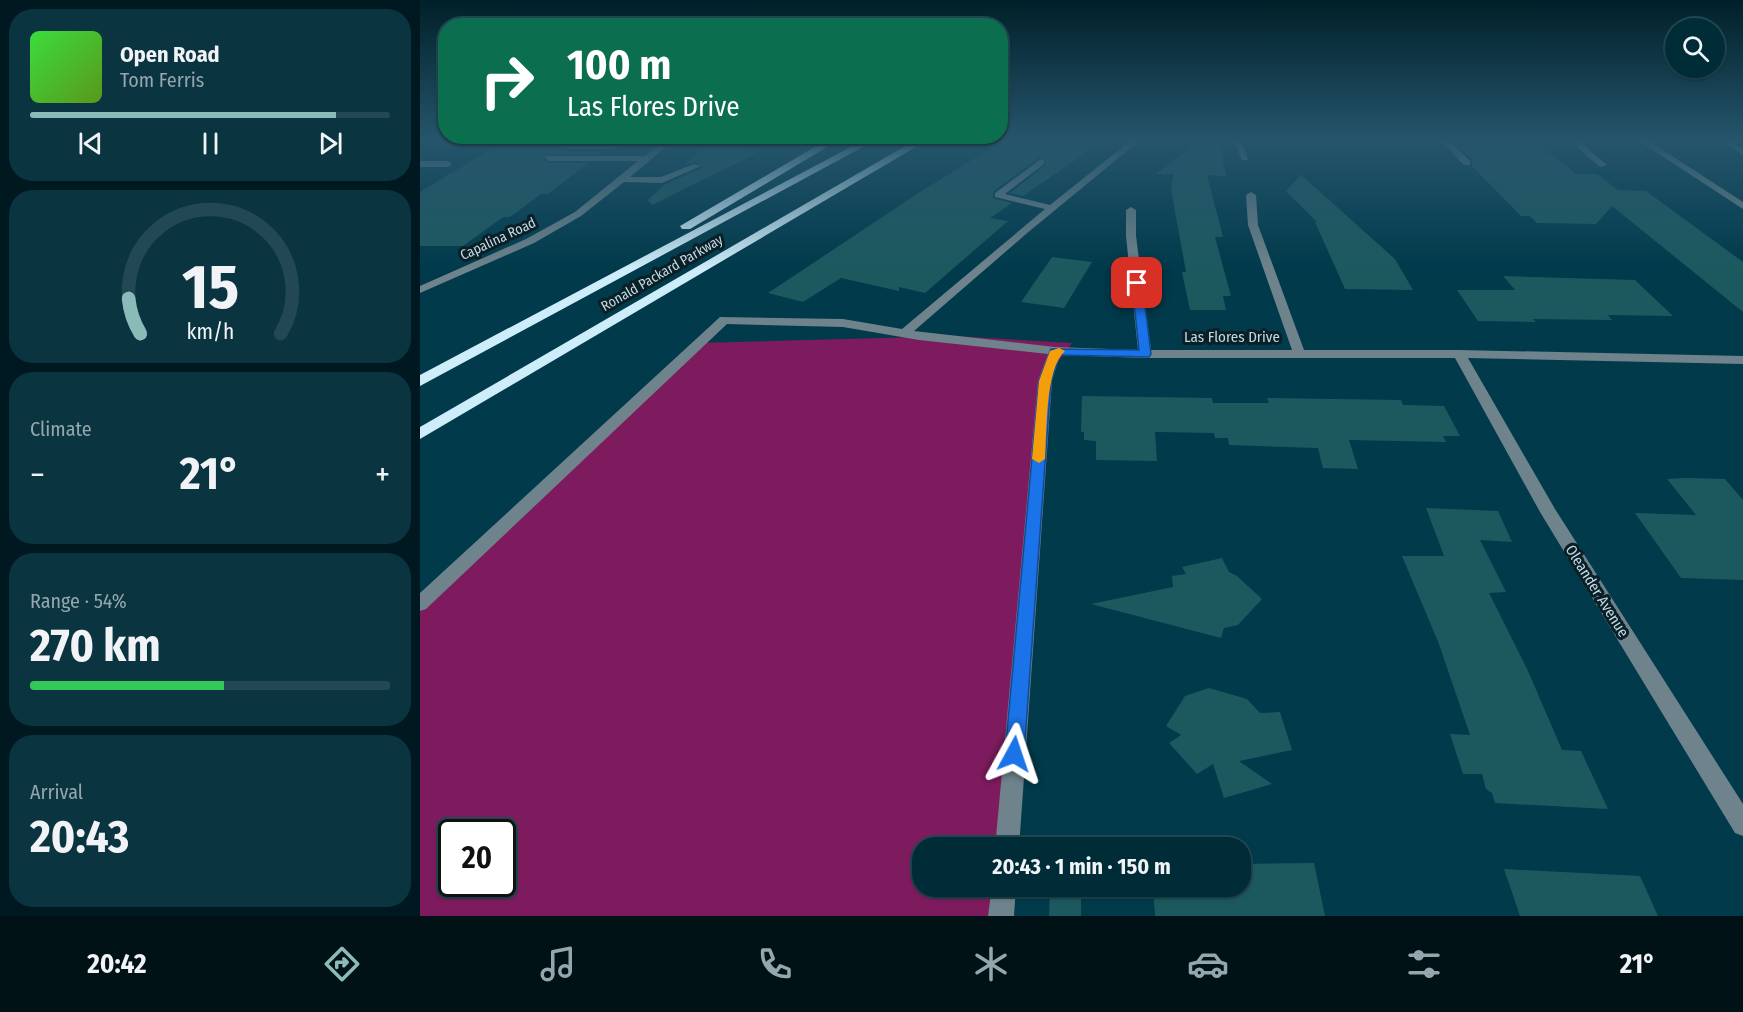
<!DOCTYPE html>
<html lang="en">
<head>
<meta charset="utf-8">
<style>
  :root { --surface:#002c38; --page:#0a3440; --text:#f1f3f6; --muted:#95a7ae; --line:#224853; --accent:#8bbbb9 }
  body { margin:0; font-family:"Fira Sans Condensed",sans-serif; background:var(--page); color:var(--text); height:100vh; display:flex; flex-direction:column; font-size:22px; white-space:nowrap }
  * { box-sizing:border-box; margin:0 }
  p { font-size:20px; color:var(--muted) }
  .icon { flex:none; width:33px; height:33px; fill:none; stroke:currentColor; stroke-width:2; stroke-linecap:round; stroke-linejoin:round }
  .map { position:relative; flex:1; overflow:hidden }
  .side { display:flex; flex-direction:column; gap:9px; padding:9px; background:#00181f; width:420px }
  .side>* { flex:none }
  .guide { position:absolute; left:18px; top:18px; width:570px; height:126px; border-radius:24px; box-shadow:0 2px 4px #0004,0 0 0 2px var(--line); background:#0b6e4f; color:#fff; overflow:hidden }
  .buttons { position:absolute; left:1245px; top:18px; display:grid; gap:12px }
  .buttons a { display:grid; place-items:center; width:60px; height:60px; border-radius:50%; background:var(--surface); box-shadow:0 2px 4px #0004,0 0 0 2px var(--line); font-size:30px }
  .speed { position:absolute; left:18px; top:819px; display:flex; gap:12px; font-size:30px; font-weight:700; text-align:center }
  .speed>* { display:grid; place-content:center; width:78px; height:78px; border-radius:50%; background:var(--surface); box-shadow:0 2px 4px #0004,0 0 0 2px var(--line); line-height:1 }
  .speed .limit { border:3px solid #111; border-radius:9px; background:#fff; color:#111 }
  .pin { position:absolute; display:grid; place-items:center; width:51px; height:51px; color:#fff; margin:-26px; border-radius:12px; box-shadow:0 3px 9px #0006 }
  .me { position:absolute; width:66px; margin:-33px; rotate:5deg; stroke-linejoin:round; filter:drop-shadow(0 0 4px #0008) }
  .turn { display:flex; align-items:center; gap:21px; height:126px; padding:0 30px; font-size:27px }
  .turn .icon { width:78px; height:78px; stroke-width:2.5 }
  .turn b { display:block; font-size:42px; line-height:51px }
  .big { font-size:45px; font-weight:700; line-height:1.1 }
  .side .tile { flex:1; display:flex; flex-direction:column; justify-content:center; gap:9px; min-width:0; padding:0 21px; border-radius:24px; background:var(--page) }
  .side .dial { align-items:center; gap:0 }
  .dial svg { height:156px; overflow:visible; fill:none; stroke:var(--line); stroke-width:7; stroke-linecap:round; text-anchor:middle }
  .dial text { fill:var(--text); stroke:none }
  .song { display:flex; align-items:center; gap:18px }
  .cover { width:72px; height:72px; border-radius:9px; background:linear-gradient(135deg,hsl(120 70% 55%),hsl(90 70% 35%)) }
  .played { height:6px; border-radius:3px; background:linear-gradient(90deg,var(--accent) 85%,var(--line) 85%) }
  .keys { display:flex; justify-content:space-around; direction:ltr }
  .heat { display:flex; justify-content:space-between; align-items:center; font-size:33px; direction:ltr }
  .charge { height:9px; border-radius:4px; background:linear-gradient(90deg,#34c759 54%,var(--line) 0) }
  .trip { position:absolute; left:492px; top:837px; width:339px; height:60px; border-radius:24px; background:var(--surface); box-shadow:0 2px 4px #0004,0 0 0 2px var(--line); font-weight:700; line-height:60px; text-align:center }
  .dock { display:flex; height:96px; justify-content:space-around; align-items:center; background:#001216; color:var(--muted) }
  .dock .icon { width:42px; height:42px }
  .dock .current { color:var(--accent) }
  .dock b { font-size:27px; color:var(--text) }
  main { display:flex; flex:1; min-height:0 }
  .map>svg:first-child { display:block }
  .green { fill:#7e1b5e; fill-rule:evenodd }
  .building { fill:#1c595f }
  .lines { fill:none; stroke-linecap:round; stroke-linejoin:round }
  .minor { fill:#6e838c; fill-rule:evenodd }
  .highway { fill:#ceedfa; fill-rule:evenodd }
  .route { fill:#1a73e8; stroke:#114b97; stroke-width:1.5 }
  .slow { fill:#f59e0b }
  .labels { text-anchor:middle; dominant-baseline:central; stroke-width:6; stroke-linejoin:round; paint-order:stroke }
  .far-street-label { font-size:14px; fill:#c0d9e3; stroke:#0a1f26 }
  .street-label { font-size:15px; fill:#c0d9e3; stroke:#0a1f26 }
</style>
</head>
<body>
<main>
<section class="side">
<div class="tile">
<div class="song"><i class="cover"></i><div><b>Open Road</b><p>Tom Ferris</p></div></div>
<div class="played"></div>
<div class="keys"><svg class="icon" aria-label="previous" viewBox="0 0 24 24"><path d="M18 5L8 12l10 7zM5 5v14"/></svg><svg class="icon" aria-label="pause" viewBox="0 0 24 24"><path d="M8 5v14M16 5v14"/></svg><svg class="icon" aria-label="next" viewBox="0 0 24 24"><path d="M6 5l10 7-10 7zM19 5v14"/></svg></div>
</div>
<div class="tile dial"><svg viewBox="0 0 100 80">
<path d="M14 69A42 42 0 1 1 86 69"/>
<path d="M14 69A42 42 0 0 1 8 51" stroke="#8bbbb9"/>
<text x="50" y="56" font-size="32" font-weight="700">15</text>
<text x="50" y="72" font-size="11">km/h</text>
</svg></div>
<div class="tile"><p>Climate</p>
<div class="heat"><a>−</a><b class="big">21°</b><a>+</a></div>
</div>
<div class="tile"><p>Range · 54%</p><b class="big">270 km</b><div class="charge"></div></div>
<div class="tile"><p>Arrival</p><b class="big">20:43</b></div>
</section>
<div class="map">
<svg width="1323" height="916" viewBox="0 0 1323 916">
  <rect width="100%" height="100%" fill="#003a4b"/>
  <!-- green -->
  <path class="green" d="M535,336L652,343L625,381L587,847L502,848V886L584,887L581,916H0V602L279,343ZM32,832H82V884H32Z"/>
  <!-- building -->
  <g class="building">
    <path d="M84,141H194L149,143L143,146L149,151H183L180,154H126L123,159L129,163H168L128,194H121L90,217H83L43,246H0V192Z"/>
    <path d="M292,141H334L327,149L347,148L232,205L228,200L244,185L283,167L275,162L264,165Z"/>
    <path d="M583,141H683L603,196L590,193L625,166V158L620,157L574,191L573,198L592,203L570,218L588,221L505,293L479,287V291L421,278L383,302L348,293L500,192Z"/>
    <path d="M779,142H799L806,176L787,175L803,237H795L811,296H803L806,310H770L762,272H766L751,189L754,174H736Z"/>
    <path d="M1095,143L1119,145L1156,174H1177L1198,190L1226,191L1323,262V312L1192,206L1176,224L1117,223L1110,216H1101L1052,166V159L1036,144Z"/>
    <path d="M881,175L975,259L993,290L925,289L895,222H897L866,191Z"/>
    <path d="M632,257L672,262L644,308L601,302Z"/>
    <path d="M1083,276L1215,280L1253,316L1188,315L1192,320L1113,319L1116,322L1058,321L1037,290H1095Z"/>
    <path d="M662,396L792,398L793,403H849L847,398L981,400L983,405L1024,406L1040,436H1023L1026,442L929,440L938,469L903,468L898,448L809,445L808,438H795L794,433L735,432L737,461L676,460V441L664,440V432H661Z"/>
    <path d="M1267,478L1305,479L1323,500V580L1261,578L1215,513L1276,515L1247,479Z"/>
    <path d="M1006,508L1078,511L1092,542L1060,540L1086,592L1069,593L1108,671L1142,750L1161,751L1188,809L1075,803L1072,793L1066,789L1062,774H1043L1030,734L1050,735L1019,644L982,556H1024Z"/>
    <path d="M802,558L809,572L817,576L842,599L818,625L804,628L801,638L671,604L753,587L752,576L766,574L762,567Z"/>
    <path d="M789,688L827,699L840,713L860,712L872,750L819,761L852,784L804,798L793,764L777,774L749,743L761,735L746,726L765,696Z"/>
    <path d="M894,863L905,916H735L733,886H820V864Z"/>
    <path d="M1084,869L1220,876L1238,916H1100Z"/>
    <path d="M630,886H661V916H629Z"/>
  </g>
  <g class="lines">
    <!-- minor -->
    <g class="minor">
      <path d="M199,141H253L210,177H241L274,164L281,166L242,183L204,182L161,216L114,243L0,293V286L106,239L155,212L218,161H129L125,158L126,156H225L240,144L206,143L194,149H149L145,147L149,145H192Z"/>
      <path d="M710,141H719L606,234L494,331L635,347L718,350L706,236V210L711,207L716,210V236L731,350H872L828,225L826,195L831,192L836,195L838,225L884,350H1039L1323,356V364L1048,358L1135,509L1323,804V836L1315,833L1120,512L1035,358H725L640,355L632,381L599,848H575L618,381L628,354L499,340L423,327L307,324L6,609L0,611V593L300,317L423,319L482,329L625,209L575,197V193L621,159L624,160V164L585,194L630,205Z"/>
      <path d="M814,141H822L828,160H822Z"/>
      <path d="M1021,141H1030L1050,161V165H1044Z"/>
      <path d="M1150,141H1159L1187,165L1180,167Z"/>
      <path d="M1219,141H1229L1323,202V209Z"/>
      <path d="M1302,141H1311L1323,149V155Z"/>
      <path d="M0,161H28L32,164L28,167H0Z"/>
      <path d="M572,886H596L594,916H568Z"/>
    </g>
    <!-- highway -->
    <g class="highway">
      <path d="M405,141H417L270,229H262L260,226Z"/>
      <path d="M442,141H454L0,386V375Z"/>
      <path d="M494,141H506L0,439V427Z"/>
    </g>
  </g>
  <!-- sky -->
  <linearGradient id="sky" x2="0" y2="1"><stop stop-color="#002029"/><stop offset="0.52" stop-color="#26556c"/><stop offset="1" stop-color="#26556c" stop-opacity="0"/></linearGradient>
  <rect width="1323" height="269" fill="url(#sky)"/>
  <!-- route -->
  <path class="route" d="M717,280L722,283L731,354L729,357L640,355L631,381L604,754L601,761L594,763L588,761L585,754L619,381L631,349L719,350L712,283Z"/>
  <!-- slow -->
  <path class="slow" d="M639,348L645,351C625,368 627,432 625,459L619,463L612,459L619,381L630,351Z"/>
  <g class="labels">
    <!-- far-street labels -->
    <g class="far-street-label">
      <text transform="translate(78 239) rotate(-25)">Capalina Road</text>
      <text transform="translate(242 273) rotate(-30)">Ronald Packard Parkway</text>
    </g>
    <!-- street labels -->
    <g class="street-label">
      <text x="812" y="337">Las Flores Drive</text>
      <text transform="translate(1177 591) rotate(58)">Oleander Avenue</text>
    </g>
  </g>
</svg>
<div class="buttons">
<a><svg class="icon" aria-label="search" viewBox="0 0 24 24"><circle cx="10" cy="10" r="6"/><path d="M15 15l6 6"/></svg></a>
</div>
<div class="speed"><div class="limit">20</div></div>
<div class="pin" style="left:717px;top:283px;background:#d93025"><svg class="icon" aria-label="arrive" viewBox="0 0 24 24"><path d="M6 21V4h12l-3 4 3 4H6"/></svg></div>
<svg class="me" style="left:594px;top:754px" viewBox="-20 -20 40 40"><path d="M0-17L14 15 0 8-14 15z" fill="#1a73e8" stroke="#fff" stroke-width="4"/></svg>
<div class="trip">20:43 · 1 min · 150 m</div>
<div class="guide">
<div class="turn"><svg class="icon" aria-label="right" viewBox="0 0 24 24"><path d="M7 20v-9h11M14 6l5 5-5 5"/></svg><div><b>100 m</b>Las Flores Drive</div></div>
</div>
</div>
</main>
<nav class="dock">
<b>20:42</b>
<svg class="icon current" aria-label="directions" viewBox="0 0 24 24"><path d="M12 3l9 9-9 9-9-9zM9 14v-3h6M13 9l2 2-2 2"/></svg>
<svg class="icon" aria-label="music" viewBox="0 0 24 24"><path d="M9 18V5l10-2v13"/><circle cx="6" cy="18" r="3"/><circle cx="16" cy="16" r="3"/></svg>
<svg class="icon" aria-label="phone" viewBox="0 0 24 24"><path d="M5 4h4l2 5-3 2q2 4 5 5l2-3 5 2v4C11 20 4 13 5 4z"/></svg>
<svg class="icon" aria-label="climate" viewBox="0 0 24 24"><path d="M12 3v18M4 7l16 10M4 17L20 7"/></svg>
<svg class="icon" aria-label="car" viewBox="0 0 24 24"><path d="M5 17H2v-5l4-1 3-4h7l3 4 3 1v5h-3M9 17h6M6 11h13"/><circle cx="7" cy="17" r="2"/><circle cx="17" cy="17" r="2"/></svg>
<svg class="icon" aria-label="filters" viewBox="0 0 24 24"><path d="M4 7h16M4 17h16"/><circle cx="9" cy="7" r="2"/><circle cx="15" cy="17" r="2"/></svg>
<b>21°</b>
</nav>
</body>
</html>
